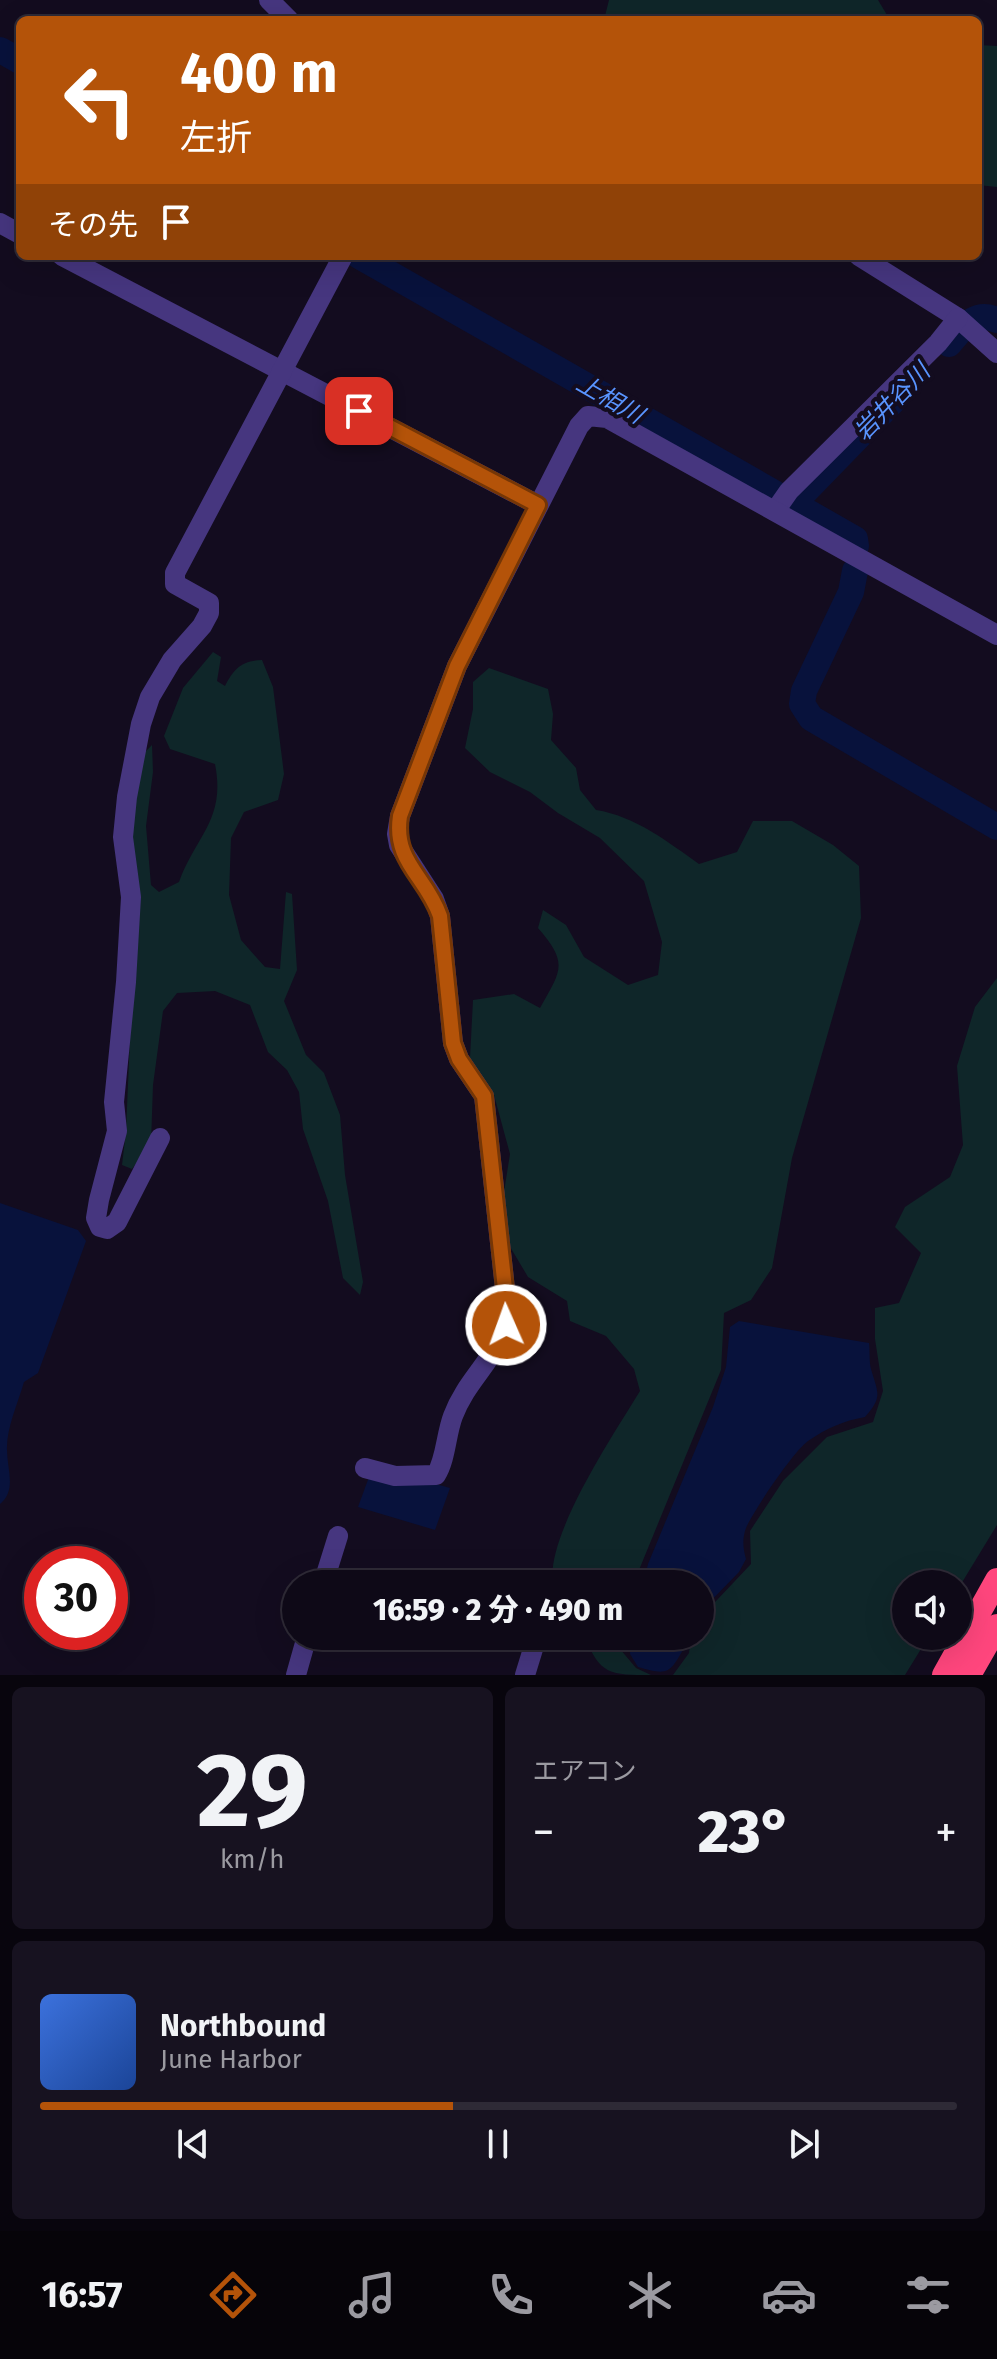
<!DOCTYPE html>
<html lang="ja">
<head>
<meta charset="utf-8">
<style>
  :root { --surface:#0e0917; --page:#171220; --text:#f1f3f6; --muted:#9b9aa1; --line:#2e2a36; --accent:#b45309 }
  body { margin:0; font-family:"Fira Sans","Noto Sans JP",sans-serif; background:var(--page); color:var(--text); height:100vh; display:flex; flex-direction:column; font-size:30px; white-space:nowrap }
  * { box-sizing:border-box; margin:0 }
  p { font-size:26px; color:var(--muted) }
  .icon { flex:none; width:44px; height:44px; fill:none; stroke:currentColor; stroke-width:2; stroke-linecap:round; stroke-linejoin:round }
  .map { position:relative; height:1675px; overflow:hidden }
  .side { display:flex; flex-direction:column; gap:12px; padding:12px; background:#08050d; flex:1 }
  .side>* { flex:none }
  .banner { position:absolute; left:16px; top:16px; width:966px; height:244px; border-radius:12px; box-shadow:0 8px 32px #0002,0 0 0 2px var(--line); background:#b45309; color:#fff; overflow:hidden }
  .fabs { position:absolute; left:892px; top:1570px; display:grid; gap:16px }
  .fabs a { display:grid; place-items:center; width:80px; height:80px; border-radius:50%; background:var(--surface); box-shadow:0 8px 32px #0002,0 0 0 2px var(--line); font-size:40px }
  .speed { position:absolute; left:24px; top:1546px; display:flex; gap:16px; font-size:40px; font-weight:700; text-align:center }
  .speed>* { display:grid; place-content:center; width:104px; height:104px; border-radius:50%; background:var(--surface); box-shadow:0 8px 32px #0002,0 0 0 2px var(--line); line-height:1 }
  .speed .limit { border:12px solid #d22; background:#fff; color:#111 }
  .pin { position:absolute; display:grid; place-items:center; width:68px; height:68px; color:#fff; margin:-34px; border-radius:16px; box-shadow:0 4px 12px #0006 }
  .me { position:absolute; width:88px; margin:-44px; rotate:358deg; stroke-linejoin:round; filter:drop-shadow(0 0 6px #0008) }
  .turn { display:flex; align-items:center; gap:28px; height:168px; padding:0 32px; font-size:36px }
  .turn .icon { width:104px; height:104px; stroke-width:2.5 }
  .turn b { display:block; font-size:56px; line-height:68px }
  .then { display:flex; align-items:center; height:76px; padding:0 32px; background:#0003; gap:16px; font-size:30px }
  .big { font-size:60px; font-weight:800; line-height:1.1 }
  .side .tile { flex:1; display:flex; flex-direction:column; justify-content:center; gap:12px; min-width:0; padding:0 28px; border-radius:12px; background:var(--page) }
  .side .dial { align-items:center; gap:0 }
  .dial b { font-size:104px; line-height:1 }
  .song { display:flex; align-items:center; gap:24px }
  .cover { width:96px; height:96px; border-radius:12px; background:linear-gradient(135deg,hsl(220 70% 55%),hsl(220 70% 35%)) }
  .played { height:8px; border-radius:4px; background:linear-gradient(90deg,var(--accent) 45%,var(--line) 45%) }
  .keys { display:flex; justify-content:space-around; direction:ltr }
  .heat { display:flex; justify-content:space-between; align-items:center; font-size:44px; direction:ltr }
  .side .tiles { flex:1; display:grid; gap:12px; grid-template-columns:1fr 1fr }
  .tile:last-child { grid-column:span 2 }
  .trip { position:absolute; left:282px; top:1570px; width:432px; height:80px; border-radius:40px; background:var(--surface); box-shadow:0 8px 32px #0002,0 0 0 2px var(--line); font-weight:800; line-height:80px; text-align:center }
  .dock { display:flex; height:128px; justify-content:space-around; align-items:center; background:#060409; color:var(--muted) }
  .dock .icon { width:56px; height:56px }
  .dock .on { color:var(--accent) }
  .dock b { font-size:36px; color:var(--text) }
  .map>svg:first-child { display:block }
  .green { fill:#0f2629 }
  .water { fill:#08123c }
  .lines { fill:none; stroke-linecap:round; stroke-linejoin:round }
  .river { stroke:#08123c; stroke-width:26 }
  .minor { stroke:#46367f; stroke-width:20 }
  .highway { stroke:#ff467d; stroke-width:24 }
  .route-casing { stroke:#753606; stroke-width:20 }
  .route { stroke:#b45309; stroke-width:14 }
  .labels { text-anchor:middle; dominant-baseline:central; stroke-width:8; stroke-linejoin:round; paint-order:stroke }
  .water-label { font-size:24px; font-style:italic; fill:#5994ff; stroke:#130c1f }
</style>
</head>
<body>
<div class="map">
<svg width="997" height="1675" viewBox="0 0 997 1675">
  <rect width="100%" height="100%" fill="#130c1f"/>
  <!-- green -->
  <g class="green">
    <path d="M609,0H878L890,20H604Z"/>
    <path d="M978,45L997,46V187L978,185Z"/>
    <path d="M213,652L221,657L217,681L225,686C234,669 241,661 262,660L273,687L284,774L278,800L244,812L231,838L229,895L241,940L265,967L280,969L286,892L292,894L297,970L284,1001L306,1055L324,1073L340,1115L345,1175L363,1282L360,1295L343,1278L328,1201L303,1129L299,1092L287,1070L268,1052L250,1005L215,991L177,993L163,1011L153,1085L151,1143L132,1169L122,1165L126,1131L135,920L130,826L143,754L152,745L153,772L146,826L151,885L159,892L179,882C196,835 226,820 215,764L170,749L164,736L183,688Z"/>
    <path d="M489,668L548,689L553,714L551,740L576,768L580,790L596,810C635,816 668,842 699,864L737,852L753,821H792L833,845L859,866L861,918L792,1158L772,1268L751,1300L724,1313L721,1370L639,1570L635,1584H553C545,1536 614,1434 640,1391L634,1369L606,1336L570,1321L567,1301L528,1277L509,1245L504,1192L510,1154L494,1095L470,1058L473,1000L514,994L540,1008C561,970 569,964 538,928L543,910L566,925L584,957L628,985L658,975L662,942L644,881L600,838L558,813L530,792L490,772L465,748L473,709V682Z"/>
    <path d="M997,978V1525L958,1589V1584H906V1636H929L905,1675H673L689,1653L691,1636H700V1618L751,1564L750,1531L783,1481L827,1437L873,1422L883,1391L875,1339V1308L899,1303L921,1253L895,1227L905,1207L950,1177L963,1145L957,1066L975,1007Z"/>
    <path d="M585,1636H622L620,1649L636,1668L651,1675C611,1675 599,1675 585,1636Z"/>
  </g>
  <!-- water -->
  <g class="water">
    <path d="M0,1203L78,1230L86,1241L38,1373L24,1382C18,1403 6,1429 7,1450C7,1470 17,1490 0,1504Z"/>
    <path d="M739,1321L869,1343C870,1351 869,1361 871,1369C878,1393 883,1397 865,1417C843,1421 827,1428 808,1441C793,1452 754,1510 746,1528C742,1539 743,1548 746,1559L739,1572L700,1612V1584H643L648,1564L713,1407L726,1367L730,1327Z"/>
    <path d="M369,1477L436,1484L450,1488L435,1530L358,1507Z"/>
    <path d="M631,1636H651L684,1648C669,1675 667,1675 638,1667L630,1654Z"/>
  </g>
  <g class="lines">
    <!-- river -->
    <g class="river">
      <path d="M0,50L20,61"/>
      <path d="M359,256L855,539L856,546"/>
      <path d="M949,344C963,328 974,310 997,320"/>
      <path d="M794,503L896,398"/>
      <path d="M855,571L851,592L804,691L802,704L811,718L997,827"/>
    </g>
    <!-- minor -->
    <g class="minor">
      <path d="M269,0L289,20"/>
      <path d="M0,223L20,234"/>
      <path d="M62,256L538,505"/>
      <path d="M859,256L958,318L997,353"/>
      <path d="M775,511L789,491L938,343L958,318"/>
      <path d="M160,1138L117,1222L107,1229L100,1227L96,1218L99,1200L117,1131L114,1102L126,982L131,897L123,837L127,797L141,724L150,697L172,660L202,626L209,613V603L175,584V573L343,256"/>
      <path d="M365,1468L395,1476L436,1475C446,1459 446,1434 453,1416C469,1373 505,1355 507,1307L484,1096L459,1059L453,1043L440,916L434,899L399,845L397,834L400,816L457,666L579,426L588,416L607,418L997,635"/>
      <path d="M323,1584L338,1536"/>
      <path d="M296,1675L307,1636"/>
      <path d="M525,1675L537,1636"/>
    </g>
    <!-- highway -->
    <g class="highway">
      <path d="M944,1675L997,1580"/>
      <path d="M969,1675L997,1626"/>
    </g>
  </g>
  <g class="lines">
    <defs>
      <path id="route" d="M359,411L538,505L457,666L400,816C393,862 426,876 440,916L453,1043L459,1059L484,1096L507,1307L506,1325"/>
    </defs>
    <!-- route casing -->
    <use href="#route" class="route-casing"/>
    <!-- route -->
    <use href="#route" class="route"/>
  </g>
  <g class="labels">
    <!-- water labels -->
    <g class="water-label">
      <text transform="translate(610 399) rotate(30)">上相川</text>
      <text transform="translate(892 402) rotate(-46)">岩井谷川</text>
    </g>
  </g>
</svg>
<div class="fabs">
<a><svg class="icon" aria-label="sound" viewBox="0 0 24 24"><path d="M4 9h4l5-4v14l-5-4H4zM17 9q2 3 0 6"/></svg></a>
</div>
<div class="speed"><div class="limit">30</div></div>
<div class="pin" style="left:359px;top:411px;background:#d93025"><svg class="icon" aria-label="arrive" viewBox="0 0 24 24"><path d="M6 21V4h12l-3 4 3 4H6"/></svg></div>
<svg class="me" style="left:506px;top:1325px" viewBox="-20 -20 40 40"><circle r="17" fill="#b45309" stroke="#fff" stroke-width="3"/><path d="M0-11L8 9 0 5-8 9z" fill="#fff"/></svg>
<div class="trip">16:59 · 2 分 · 490 m</div>
<div class="banner">
<div class="turn"><svg class="icon" aria-label="left" viewBox="0 0 24 24"><path d="M17 20v-9H6M10 6l-5 5 5 5"/></svg><div><b>400 m</b>左折</div></div>
<div class="then">その先<svg class="icon" aria-label="arrive" viewBox="0 0 24 24"><path d="M6 21V4h12l-3 4 3 4H6"/></svg></div>
</div>
</div>
<section class="side">
<div class="tiles">
<div class="tile dial"><b>29</b><p>km/h</p></div>
<div class="tile"><p>エアコン</p>
<div class="heat"><a>−</a><b class="big">23°</b><a>+</a></div>
</div>
<div class="tile">
<div class="song"><i class="cover"></i><div><b>Northbound</b><p>June Harbor</p></div></div>
<div class="played"></div>
<div class="keys"><svg class="icon" aria-label="previous" viewBox="0 0 24 24"><path d="M18 5L8 12l10 7zM5 5v14"/></svg><svg class="icon" aria-label="pause" viewBox="0 0 24 24"><path d="M8 5v14M16 5v14"/></svg><svg class="icon" aria-label="next" viewBox="0 0 24 24"><path d="M6 5l10 7-10 7zM19 5v14"/></svg></div>
</div>
</div>
</section>
<nav class="dock">
<b>16:57</b>
<svg class="icon on" aria-label="directions" viewBox="0 0 24 24"><path d="M12 3l9 9-9 9-9-9zM9 14v-3h6M13 9l2 2-2 2"/></svg>
<svg class="icon" aria-label="music" viewBox="0 0 24 24"><path d="M9 18V5l10-2v13"/><circle cx="6" cy="18" r="3"/><circle cx="16" cy="16" r="3"/></svg>
<svg class="icon" aria-label="phone" viewBox="0 0 24 24"><path d="M5 4h4l2 5-3 2q2 4 5 5l2-3 5 2v4C11 20 4 13 5 4z"/></svg>
<svg class="icon" aria-label="climate" viewBox="0 0 24 24"><path d="M12 3v18M4 7l16 10M4 17L20 7"/></svg>
<svg class="icon" aria-label="car" viewBox="0 0 24 24"><path d="M5 17H2v-5l4-1 3-4h7l3 4 3 1v5h-3M9 17h6M6 11h13"/><circle cx="7" cy="17" r="2"/><circle cx="17" cy="17" r="2"/></svg>
<svg class="icon" aria-label="filters" viewBox="0 0 24 24"><path d="M4 7h16M4 17h16"/><circle cx="9" cy="7" r="2"/><circle cx="15" cy="17" r="2"/></svg>
</nav>
</body>
</html>
